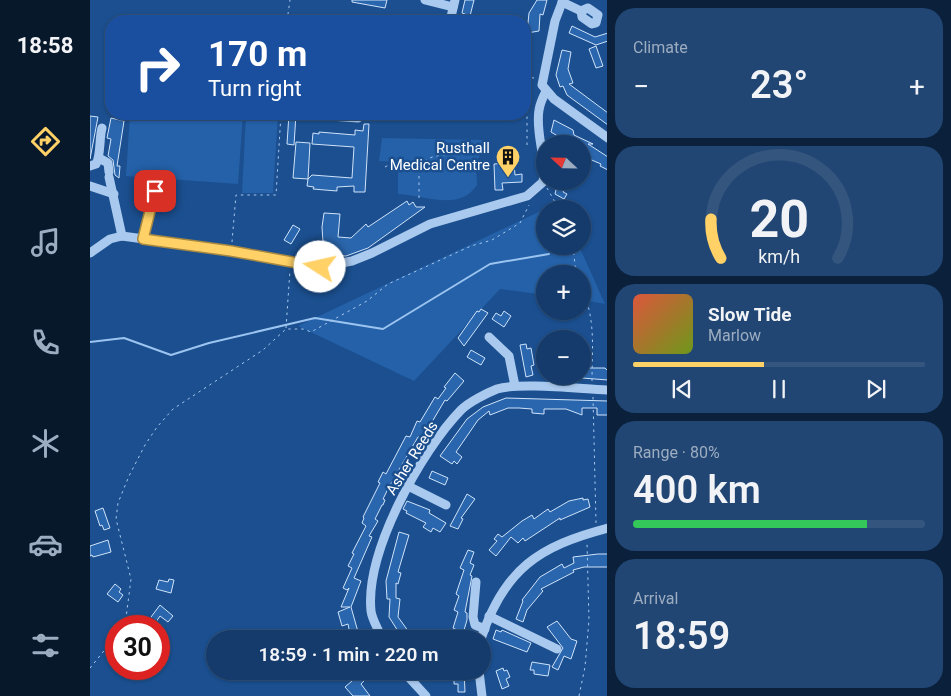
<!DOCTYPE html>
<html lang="en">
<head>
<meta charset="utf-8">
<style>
  :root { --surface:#143b6b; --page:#214673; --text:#f1f3f6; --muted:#9dadc1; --line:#33557e; --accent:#ffd166 }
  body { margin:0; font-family:Roboto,sans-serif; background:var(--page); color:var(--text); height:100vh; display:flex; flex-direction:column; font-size:19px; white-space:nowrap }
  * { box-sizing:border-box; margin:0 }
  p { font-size:16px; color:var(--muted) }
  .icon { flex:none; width:28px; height:28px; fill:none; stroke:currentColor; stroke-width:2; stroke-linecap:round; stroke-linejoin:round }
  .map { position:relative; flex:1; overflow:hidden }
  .drawer { display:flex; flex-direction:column; gap:8px; padding:8px; background:#0b203b; width:344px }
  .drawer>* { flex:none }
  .guide { position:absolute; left:15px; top:15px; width:426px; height:105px; border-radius:20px; box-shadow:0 1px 4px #0004,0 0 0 1px var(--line); background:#1a4fa0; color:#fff; overflow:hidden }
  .needle { width:32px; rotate:292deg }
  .fabs { position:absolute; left:446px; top:135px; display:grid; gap:10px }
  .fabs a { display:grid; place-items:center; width:55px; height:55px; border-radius:50%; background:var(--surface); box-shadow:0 1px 4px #0004,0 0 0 1px var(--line); font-size:25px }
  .speed { position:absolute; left:15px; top:615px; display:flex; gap:10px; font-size:25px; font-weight:700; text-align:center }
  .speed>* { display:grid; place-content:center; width:65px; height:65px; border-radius:50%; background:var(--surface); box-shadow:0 1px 4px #0004,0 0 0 1px var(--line); line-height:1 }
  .speed .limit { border:8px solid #d22; background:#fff; color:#111 }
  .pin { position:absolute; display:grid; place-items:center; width:42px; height:42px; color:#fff; margin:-21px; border-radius:10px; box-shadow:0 2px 8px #0006 }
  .me { position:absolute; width:55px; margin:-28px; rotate:280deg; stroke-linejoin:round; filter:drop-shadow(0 0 4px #0008) }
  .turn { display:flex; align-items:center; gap:18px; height:105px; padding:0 20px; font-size:22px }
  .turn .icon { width:65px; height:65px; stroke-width:2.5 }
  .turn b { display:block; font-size:35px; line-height:42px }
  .big { font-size:38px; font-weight:600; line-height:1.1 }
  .drawer .card { flex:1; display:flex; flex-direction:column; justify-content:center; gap:8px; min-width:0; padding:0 18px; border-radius:20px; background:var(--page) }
  .drawer .dial { align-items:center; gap:0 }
  .dial svg { height:130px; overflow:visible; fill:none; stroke:var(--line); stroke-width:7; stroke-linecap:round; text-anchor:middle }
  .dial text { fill:var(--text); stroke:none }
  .song { display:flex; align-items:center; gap:15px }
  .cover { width:60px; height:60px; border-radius:8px; background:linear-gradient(135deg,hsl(10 70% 55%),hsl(80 70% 35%)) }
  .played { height:5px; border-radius:2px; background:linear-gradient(90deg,var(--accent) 45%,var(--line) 45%) }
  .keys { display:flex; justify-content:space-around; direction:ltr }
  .heat { display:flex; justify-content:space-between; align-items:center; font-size:28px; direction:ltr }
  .charge { height:8px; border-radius:4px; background:linear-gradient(90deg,#34c759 80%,var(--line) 0) }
  .trip { position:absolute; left:116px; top:630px; width:285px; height:50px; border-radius:25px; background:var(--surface); box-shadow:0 1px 4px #0004,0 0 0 1px var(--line); font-weight:600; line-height:50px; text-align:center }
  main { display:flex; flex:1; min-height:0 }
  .tabs { display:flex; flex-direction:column; width:90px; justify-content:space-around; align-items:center; background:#08182b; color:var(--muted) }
  .tabs .icon { width:35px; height:35px }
  .tabs .on { color:var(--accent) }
  .tabs b { font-size:22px; color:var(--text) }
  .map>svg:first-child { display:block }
  .green { fill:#2461a8 }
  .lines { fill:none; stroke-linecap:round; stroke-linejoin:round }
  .stream { stroke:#9cc4f0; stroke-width:2 }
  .building { fill:#2a66ad; stroke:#cfe3fa }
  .path { stroke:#a9c9ee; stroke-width:1; stroke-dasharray:2.5 4; stroke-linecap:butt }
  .minor { stroke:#a9c9ee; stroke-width:9 }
  .route-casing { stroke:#a68842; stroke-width:12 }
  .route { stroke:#ffd166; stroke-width:9 }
  .labels { text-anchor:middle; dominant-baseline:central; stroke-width:5; stroke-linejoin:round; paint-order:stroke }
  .poi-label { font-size:15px; fill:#fff; stroke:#1b4f8f; text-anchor:end }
  .street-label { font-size:15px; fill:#fff; stroke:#1b4f8f }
</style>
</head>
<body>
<main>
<nav class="tabs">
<b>18:58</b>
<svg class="icon on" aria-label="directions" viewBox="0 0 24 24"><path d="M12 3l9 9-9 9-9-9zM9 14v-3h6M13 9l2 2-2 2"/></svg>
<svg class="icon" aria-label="music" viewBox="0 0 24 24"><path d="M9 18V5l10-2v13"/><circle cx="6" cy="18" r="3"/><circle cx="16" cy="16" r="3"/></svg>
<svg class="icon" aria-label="phone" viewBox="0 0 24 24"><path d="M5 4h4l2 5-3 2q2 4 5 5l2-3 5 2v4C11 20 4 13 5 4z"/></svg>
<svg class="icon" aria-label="climate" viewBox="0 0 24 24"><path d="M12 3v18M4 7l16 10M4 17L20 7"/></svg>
<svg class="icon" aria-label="car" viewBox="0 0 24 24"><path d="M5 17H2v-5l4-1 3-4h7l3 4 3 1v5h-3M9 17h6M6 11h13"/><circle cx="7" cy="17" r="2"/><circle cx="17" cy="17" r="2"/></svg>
<svg class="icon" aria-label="filters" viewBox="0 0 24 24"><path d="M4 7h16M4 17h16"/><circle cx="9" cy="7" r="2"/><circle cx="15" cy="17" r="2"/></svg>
</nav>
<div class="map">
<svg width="518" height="696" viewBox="0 0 518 696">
  <rect width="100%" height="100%" fill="#1b4f8f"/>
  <!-- green -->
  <g class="green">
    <path d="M40,114H153L148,184L36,176Z"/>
    <path d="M156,114H188L183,193H152Z"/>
    <path d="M292,138L393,140L392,152L386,162L387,185C370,212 333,195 308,194V162L289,161Z"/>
    <path d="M455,209V246H489L515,304L493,300L492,274H455V295L410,289L324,381L208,326Z"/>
  </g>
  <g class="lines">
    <!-- stream -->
    <path class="stream" d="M0,342L34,338L81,355L119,343L225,318L293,329L400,264L459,254"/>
  </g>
  <!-- building -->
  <g class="building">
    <path d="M262,0H297L295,8L262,2Z"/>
    <path d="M375,0H384L380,16L372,13Z"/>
    <path d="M447,0H457L453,15L450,14L449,31L437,33L439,13Z"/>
    <path d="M482,26L505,37L518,33V41L506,45L479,33Z"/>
    <path d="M506,46L513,66L506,68L499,49Z"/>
    <path d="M472,50L481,52L478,69L483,83L479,84L518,113V125L477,95L473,86L470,87L466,75Z"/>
    <path d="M199,114H206L204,145L197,144Z"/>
    <path d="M0,116L8,117L0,159Z"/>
    <path d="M21,118L34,121L27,166H30L29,178L25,175L23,160L18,156L21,139L17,138Z"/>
    <path d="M464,120L483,130L484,135L503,144H498L518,157V170L510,166L511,164L497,158L498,155L492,152V144H481L461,132Z"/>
    <path d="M274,124H279L275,192H264V186L247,187V191L223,189L224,187L217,186L218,179L203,178L206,142L220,143L218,179L222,175L262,178L264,147L222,144L223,133L229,134V132L265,135V130L273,131Z"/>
    <path d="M418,163H424L425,175L432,174V182L412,183L413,190H405L404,164Z"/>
    <path d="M48,175H60V187H53V183H47Z"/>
    <path d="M468,181L478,183L473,192L477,194L474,199L465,194Z"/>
    <path d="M317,201L319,205L323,202L326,207H335L278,248L256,256L228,254L229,242H233L232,227L234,213L250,214L248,237L261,238L276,224L278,227Z"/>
    <path d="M203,225L210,229L201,244L194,240Z"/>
    <path d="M391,309L398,313L374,346L368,338L387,311L389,312Z"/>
    <path d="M414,311L421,316L414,327L402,319L406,313L411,316Z"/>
    <path d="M436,344L437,349L441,348L444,365L441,366L443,375L436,377L430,345Z"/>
    <path d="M381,350L395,358L391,365L377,357Z"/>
    <path d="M492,368H515L518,371V380L492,378Z"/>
    <path d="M365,373L374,381L357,401L355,400L333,437H328L299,487L293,499L295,500L293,505H292L285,519L288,521L279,536L282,537L264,578L271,581L261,607L270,639H261L258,624L252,626L248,612L260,607H251L259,588L257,590L253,588L262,568L258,566L264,554L262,553L276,526L272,523L274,518L273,517L290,483L288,482L293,472L296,474L316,436L320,437L327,421L330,422L345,397L348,399L356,388L354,387Z"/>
    <path d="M416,398L518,401V415H507V408H492V415L476,409H454V414L442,413V409L429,408H418L400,415L399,411L388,420L366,452L372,457L367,464L364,461L362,464L350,456L377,419L393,407Z"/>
    <path d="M342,471L358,478L355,485L339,478Z"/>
    <path d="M377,494L385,499L371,518L373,519L368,529L360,526Z"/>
    <path d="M493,498V500L498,499L500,507L470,520V518L435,541L433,538L428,543L421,537L406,556L399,550L407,541L404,539L408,534L412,537L432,521L442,515L444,519L458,509L460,512L479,501Z"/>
    <path d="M317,501L340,510L339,513L356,523L350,532L343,528L341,532L333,527L336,523L316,513L317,511L313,509Z"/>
    <path d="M13,508L20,528L14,530L12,525L10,526L5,511Z"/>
    <path d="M309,532L319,535L308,572L311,573L308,584L306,583V598L310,599L308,617L324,639H313L299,617L300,599H297L296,581Z"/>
    <path d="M18,540L21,552L3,557L2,555L0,556V546Z"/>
    <path d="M378,550L384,552L380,563L384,565L380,575L382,576L375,612L377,613V620L374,630L377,632L374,639H363L367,630L363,628L368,612L364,610L369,596L366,594L374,570L370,568Z"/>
    <path d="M508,554H518V567H494L483,570L484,572L451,589L453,591L437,610L433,622L426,619L433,601L432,600L450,577L472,564L474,568L484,563L483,557Z"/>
    <path d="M79,579L84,580L81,593L66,589L69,580L78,582Z"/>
    <path d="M25,584L31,589L29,592L33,595L28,602L17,594Z"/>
    <path d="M70,605L83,616L78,622L70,616L66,622L61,617Z"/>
    <path d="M467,621L481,639L487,641L481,659L474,656L468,670L462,667L473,648L457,627Z"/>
    <path d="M406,630L411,632L412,630L441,643L437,652L403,639Z"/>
    <path d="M442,662L460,665L458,676L444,674V670H440Z"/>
    <path d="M413,668L414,671L417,670L420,677L416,679L419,686L412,689L406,671Z"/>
    <path d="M367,671H374L375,692H368V684H364V675H367Z"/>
    <path d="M269,675L274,681L271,684L280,696H263L255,687Z"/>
  </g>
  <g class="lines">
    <!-- path -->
    <g class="path">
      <path d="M197,21L200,0"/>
      <path d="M435,77L444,78"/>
      <path d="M437,145V77"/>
      <path d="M295,167C305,161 318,164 329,168"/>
      <path d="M457,188L469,209"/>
      <path d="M329,198V168C337,154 350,156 364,154C372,152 379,148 385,144L397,148"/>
      <path d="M142,242L146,195H186L191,114"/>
      <path d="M483,246L486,274"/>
      <path d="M492,289C506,319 502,350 502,382"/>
      <path d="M196,328L200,270"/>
      <path d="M503,397L506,523"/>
      <path d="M32,626L36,618L41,579L26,519L28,503L39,476L55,445L67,427L83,409L173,350L196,329H213L221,332L277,301L298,284L381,246L402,240L430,223L439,205"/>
      <path d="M0,668L26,636"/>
      <path d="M489,696L495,667L499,620L497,543"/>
    </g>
    <!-- minor -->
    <g class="minor">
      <path d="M335,0L363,7"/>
      <path d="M473,0L465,21L452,85L464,99L518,138"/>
      <path d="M472,2L491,11"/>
      <path d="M498,8L508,15L506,23L502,24L492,17L491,11Z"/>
      <path d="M360,21L365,0"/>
      <path d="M241,116L268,118L272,114"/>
      <path d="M9,158L18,163L19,172"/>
      <path d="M0,166L6,164C11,156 9,139 12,128"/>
      <path d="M19,177L32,236"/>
      <path d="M0,186L24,194"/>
      <path d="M53,239L65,191"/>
      <path d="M0,253L20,239L32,236L141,251L230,267L262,261L282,253L340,224L437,196L453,182C457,158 445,134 449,110C450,103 453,97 456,91"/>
      <path d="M399,337L419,356L425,386"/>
      <path d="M318,486L356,505"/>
      <path d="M386,582L383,617L385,625L395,629"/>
      <path d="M399,616L467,649"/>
      <path d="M292,639C289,630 282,620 281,611C275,552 331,451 371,410C379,402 397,393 407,389C429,382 491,389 518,390"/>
      <path d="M391,639C414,569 449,546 518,528"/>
      <path d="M313,671L336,696"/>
      <path d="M389,671L392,696"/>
    </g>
  </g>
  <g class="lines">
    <defs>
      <path id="route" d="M65,191L53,239L141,251L230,267"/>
    </defs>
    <!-- route casing -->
    <use href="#route" class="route-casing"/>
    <!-- route -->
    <use href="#route" class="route"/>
  </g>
  <!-- icons -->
  <defs>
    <symbol id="building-pin" viewBox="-11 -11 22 30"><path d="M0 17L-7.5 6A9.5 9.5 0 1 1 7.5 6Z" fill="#ffd166" stroke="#1b4f8f"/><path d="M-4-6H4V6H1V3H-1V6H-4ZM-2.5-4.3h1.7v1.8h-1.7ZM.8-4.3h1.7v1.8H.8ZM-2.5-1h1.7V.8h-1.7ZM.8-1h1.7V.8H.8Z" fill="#111"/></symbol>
  </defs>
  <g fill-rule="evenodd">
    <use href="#building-pin" x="404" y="143" width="28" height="38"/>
  </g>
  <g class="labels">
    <!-- poi labels -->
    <g class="poi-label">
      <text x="400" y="148">Rusthall<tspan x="400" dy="17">Medical Centre</tspan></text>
    </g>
    <!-- street labels -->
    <g class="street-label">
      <text transform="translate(322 458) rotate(-58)">Asher Reeds</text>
    </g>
  </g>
</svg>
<div class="fabs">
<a><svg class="needle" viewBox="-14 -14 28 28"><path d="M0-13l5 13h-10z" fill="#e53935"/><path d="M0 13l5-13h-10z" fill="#9dadc1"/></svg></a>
<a><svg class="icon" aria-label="layers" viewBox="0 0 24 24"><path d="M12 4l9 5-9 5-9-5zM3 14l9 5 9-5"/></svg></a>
<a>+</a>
<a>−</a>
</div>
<div class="speed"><div class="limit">30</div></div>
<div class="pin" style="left:65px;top:191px;background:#d93025"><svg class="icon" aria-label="arrive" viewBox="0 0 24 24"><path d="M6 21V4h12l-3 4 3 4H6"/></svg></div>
<svg class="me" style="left:230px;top:267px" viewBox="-20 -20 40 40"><circle r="19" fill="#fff"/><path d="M0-13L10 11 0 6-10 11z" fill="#ffd166"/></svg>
<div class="trip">18:59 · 1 min · 220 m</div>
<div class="guide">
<div class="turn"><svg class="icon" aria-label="right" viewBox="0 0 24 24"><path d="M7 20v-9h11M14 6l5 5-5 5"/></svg><div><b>170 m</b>Turn right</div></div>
</div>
</div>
<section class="drawer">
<div class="card"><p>Climate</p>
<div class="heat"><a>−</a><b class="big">23°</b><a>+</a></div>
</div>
<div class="card dial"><svg viewBox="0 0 100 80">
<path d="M14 69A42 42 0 1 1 86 69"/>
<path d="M14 69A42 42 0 0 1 8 45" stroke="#ffd166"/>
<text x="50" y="56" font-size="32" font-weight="700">20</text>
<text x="50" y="72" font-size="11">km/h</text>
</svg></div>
<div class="card">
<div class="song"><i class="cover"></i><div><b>Slow Tide</b><p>Marlow</p></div></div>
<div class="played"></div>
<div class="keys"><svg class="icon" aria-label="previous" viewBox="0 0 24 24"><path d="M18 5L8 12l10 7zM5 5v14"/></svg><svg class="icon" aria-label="pause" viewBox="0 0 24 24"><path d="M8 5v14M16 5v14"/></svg><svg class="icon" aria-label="next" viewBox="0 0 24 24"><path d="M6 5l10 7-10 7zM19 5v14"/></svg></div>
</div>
<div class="card"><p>Range · 80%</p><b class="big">400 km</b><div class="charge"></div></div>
<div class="card"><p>Arrival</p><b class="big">18:59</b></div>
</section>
</main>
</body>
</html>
